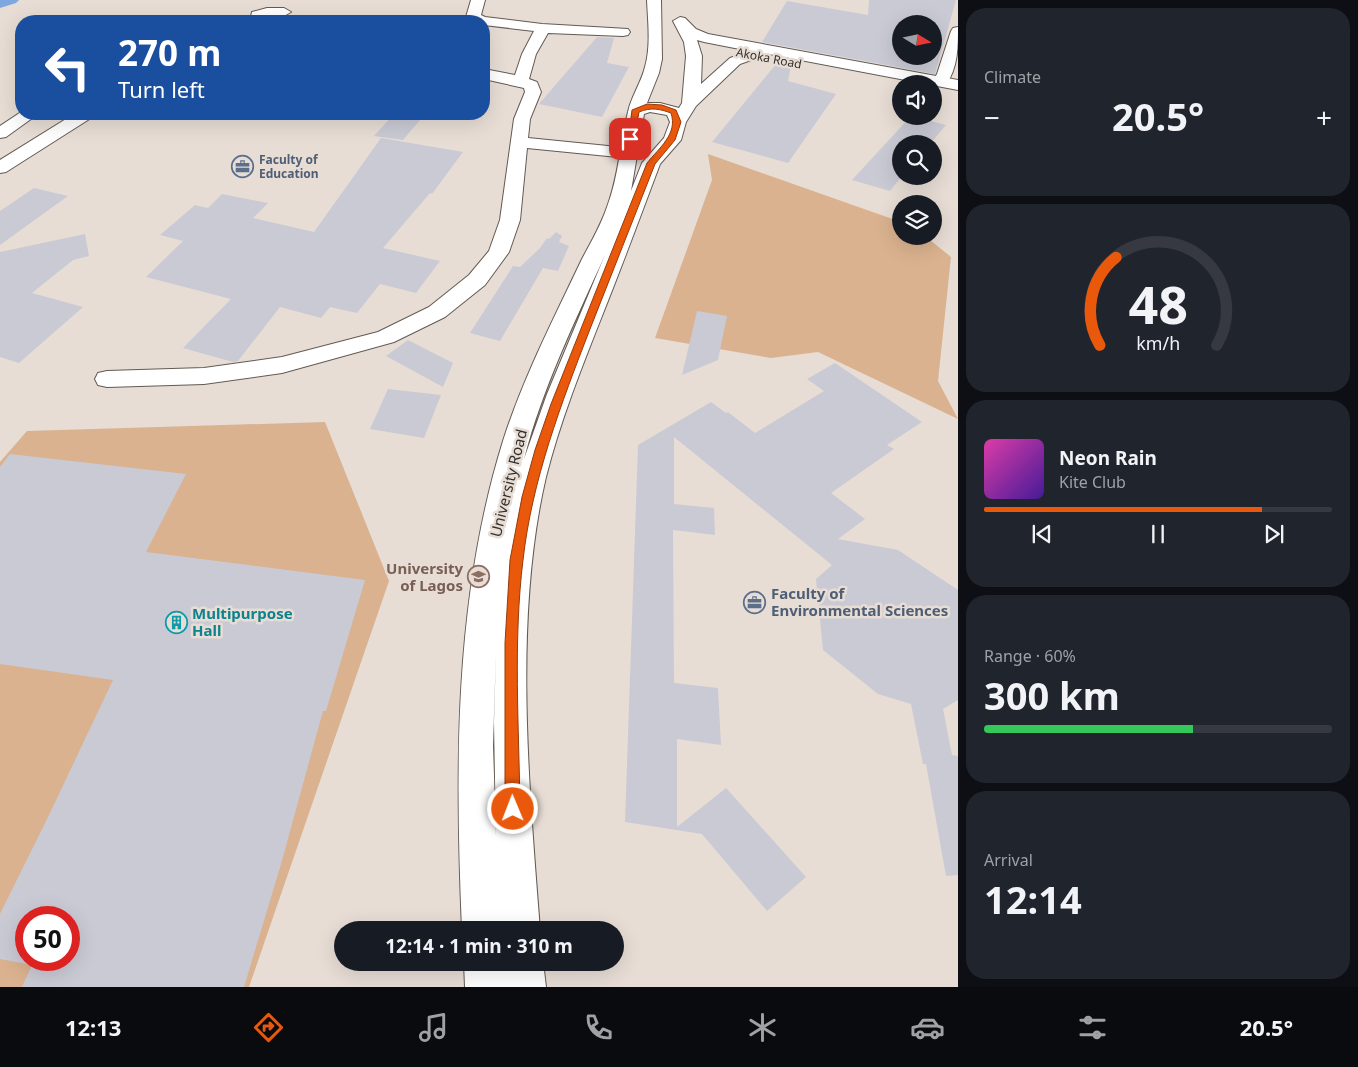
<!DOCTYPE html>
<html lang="en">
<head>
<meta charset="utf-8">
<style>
  :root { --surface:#171b24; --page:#20242c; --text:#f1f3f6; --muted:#9ea1a6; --line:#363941; --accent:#ea580c }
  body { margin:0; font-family:"Noto Sans",sans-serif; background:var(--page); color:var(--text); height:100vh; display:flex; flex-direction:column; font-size:19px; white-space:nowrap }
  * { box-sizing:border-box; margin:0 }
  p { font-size:16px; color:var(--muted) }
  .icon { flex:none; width:28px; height:28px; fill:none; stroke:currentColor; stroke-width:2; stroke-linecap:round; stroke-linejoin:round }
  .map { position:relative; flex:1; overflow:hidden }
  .drawer { display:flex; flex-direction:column; gap:8px; padding:8px; background:#0d0f14; width:400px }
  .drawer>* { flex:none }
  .top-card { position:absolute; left:15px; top:15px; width:475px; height:105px; border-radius:20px; box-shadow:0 5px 20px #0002; background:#1a4fa0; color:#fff; overflow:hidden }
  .needle { width:32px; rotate:100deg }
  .tools { position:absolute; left:892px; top:15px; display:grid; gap:10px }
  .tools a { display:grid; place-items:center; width:50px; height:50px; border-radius:50%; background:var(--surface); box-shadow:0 5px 20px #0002; font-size:25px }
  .speed { position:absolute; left:15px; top:906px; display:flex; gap:10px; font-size:25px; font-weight:700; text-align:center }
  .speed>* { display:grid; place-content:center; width:65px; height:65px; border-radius:50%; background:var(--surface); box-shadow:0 5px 20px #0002; line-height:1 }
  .speed .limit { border:8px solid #d22; background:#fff; color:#111 }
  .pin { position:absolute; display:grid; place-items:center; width:42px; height:42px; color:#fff; margin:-21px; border-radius:10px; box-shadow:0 2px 8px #0006 }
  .me { position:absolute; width:55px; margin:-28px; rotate:359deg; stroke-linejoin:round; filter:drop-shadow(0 0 4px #0008) }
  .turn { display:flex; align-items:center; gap:18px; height:105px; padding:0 20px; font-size:22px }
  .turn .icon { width:65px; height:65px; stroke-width:2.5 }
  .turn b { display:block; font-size:35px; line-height:42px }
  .big { font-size:38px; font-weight:700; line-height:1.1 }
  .drawer .widget { flex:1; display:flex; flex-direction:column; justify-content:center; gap:8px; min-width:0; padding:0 18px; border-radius:20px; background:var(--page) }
  .drawer .dial { align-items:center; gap:0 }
  .dial svg { height:130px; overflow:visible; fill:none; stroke:var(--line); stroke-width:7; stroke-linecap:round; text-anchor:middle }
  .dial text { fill:var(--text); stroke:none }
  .song { display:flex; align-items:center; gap:15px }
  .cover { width:60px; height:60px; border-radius:8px; background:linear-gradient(135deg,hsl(320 70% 55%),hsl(260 70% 35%)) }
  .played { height:5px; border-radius:2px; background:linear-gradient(90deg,var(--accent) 80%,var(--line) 80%) }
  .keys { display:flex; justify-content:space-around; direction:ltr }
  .heat { display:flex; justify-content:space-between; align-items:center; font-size:28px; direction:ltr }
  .charge { height:8px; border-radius:4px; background:linear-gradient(90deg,#34c759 60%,var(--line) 0) }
  .trip { position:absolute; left:334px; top:921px; width:290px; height:50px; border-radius:25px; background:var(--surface); box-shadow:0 5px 20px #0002; font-weight:700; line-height:50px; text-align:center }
  .menu { display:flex; height:80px; justify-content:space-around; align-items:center; background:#090b0e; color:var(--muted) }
  .menu .icon { width:35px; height:35px }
  .menu .on { color:var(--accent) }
  .menu b { font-size:22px; color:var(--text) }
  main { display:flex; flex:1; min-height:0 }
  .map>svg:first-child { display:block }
  .green { fill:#dab28f; fill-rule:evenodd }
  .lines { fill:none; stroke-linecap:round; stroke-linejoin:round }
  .canal { fill:#7fa7df; fill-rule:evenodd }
  .building { fill:#cacad5; fill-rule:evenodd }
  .street-casing { stroke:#625a53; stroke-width:2 }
  .secondary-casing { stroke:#625a53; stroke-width:2 }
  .street { fill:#fff; fill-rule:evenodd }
  .secondary { fill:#fff; fill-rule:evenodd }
  .route { fill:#ea580c; stroke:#983908 }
  .labels { text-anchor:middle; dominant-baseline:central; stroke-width:5; stroke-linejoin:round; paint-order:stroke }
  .far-street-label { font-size:12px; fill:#34302d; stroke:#e7ddd5 }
  .far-service-label { font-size:12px; font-weight:bold; fill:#4e5e75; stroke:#e7ddd5; text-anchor:start }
  .street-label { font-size:15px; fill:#34302d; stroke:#e7ddd5 }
  .education-label { font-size:15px; font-weight:bold; fill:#785e54; stroke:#e7ddd5; text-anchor:end }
  .service-label { font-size:15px; font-weight:bold; fill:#4e5e75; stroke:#e7ddd5; text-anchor:start }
  .culture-label { font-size:15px; font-weight:bold; fill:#0d838f; stroke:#e7ddd5; text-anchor:start }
</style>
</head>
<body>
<main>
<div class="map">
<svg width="958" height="987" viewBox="0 0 958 987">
  <rect width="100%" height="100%" fill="#e7ddd5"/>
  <!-- green -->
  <g class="green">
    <path d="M708,154L901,222V236H925L951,257L938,381L958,419L818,352L771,358L655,338L712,180Z"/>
    <path d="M325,422L389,581L249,987H0V462L27,431ZM26,918H69V960H26Z"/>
  </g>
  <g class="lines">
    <!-- canal -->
    <path class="canal" d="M0,0H19L16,3L0,8Z"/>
  </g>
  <!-- building -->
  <g class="building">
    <path d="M869,0H956L935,74L762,42L787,1L868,15ZM901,24H934V56H901Z"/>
    <path d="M597,37L614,38L607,63L629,67L602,117L539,104Z"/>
    <path d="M781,58L792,60L788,81L836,94L788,163L712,142Z"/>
    <path d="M394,114H425L403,140L374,136Z"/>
    <path d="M911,116L946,125L930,144H901L902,176L890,191L852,180Z"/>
    <path d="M381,138L463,152L432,194L430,193L383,248L440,261L416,293L380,284L357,313L330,307L321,318L280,307L238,361L233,362L183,348L231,299L146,277L183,241L160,235L195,205L208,208L222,194L268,203L253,218L314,232Z"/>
    <path d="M34,188L68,196L0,245V211Z"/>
    <path d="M556,232L562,236L559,242L569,246L558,271L543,268L500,341L470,333L513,266L520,267L540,248L547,238L549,239Z"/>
    <path d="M85,234L89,256L73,260L32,293L83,307L19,363L0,357V252Z"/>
    <path d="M697,311L727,316L718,360L682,375Z"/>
    <path d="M408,340L453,363L443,387L386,356Z"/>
    <path d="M835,363L922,422L887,445L894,449L831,493L865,519L838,539L898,550L958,590V700L943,709L952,755L958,756V875L946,876L926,764H923L911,704L878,694L823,650L816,579L832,565L674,437V504L714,508L715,535L673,530L674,683L718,688L721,745L677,739V827L726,788L806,877L767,911L702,834L625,822L638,445L711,402L726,413L728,412L755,433L824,391L807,379Z"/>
    <path d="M388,389L441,395L424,438L370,429Z"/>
    <path d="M10,454L186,474L146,552L365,580L326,711H323L281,864L244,987H22L32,965L0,959V914L50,813L113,680L0,664V467ZM26,918H69V960H26Z"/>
  </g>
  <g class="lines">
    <defs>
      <g id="street">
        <path d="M471,0H485L481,15L485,17L542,24L628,29L630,32L628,35L623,36L548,33L536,54L529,79L537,82L541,92L530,119L528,138L628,148L634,149L637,153L634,157L628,158L527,148L520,220L509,252L485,285L445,317L394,342L282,373L204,384L107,387L98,385L95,379L98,373L107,371L204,368L282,357L378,332L429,307L469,275L489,251L500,220L514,119L525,92L524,88L484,79V69L515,75L522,54L534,31L484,25V21L468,20L466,17Z"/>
        <path d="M267,8H284L291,12L284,16L264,17V21H250L252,12Z"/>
        <path d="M958,27C958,48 958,67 946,85H934L932,82L937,74L951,31L953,28Z"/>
        <path d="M21,112V114H38L6,137L0,138V126Z"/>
        <path d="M74,114H93L91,118L6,172L0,173V160Z"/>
      </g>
      <g id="secondary">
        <path d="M647,0H661L662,59L659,73L647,103H660L679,108L682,103L686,56L684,42L673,21L680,17L685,18L696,29L708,34L958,80V90L758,52L760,55L757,58L740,64L696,106L686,122L681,140L660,164C641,215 622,266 602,316C581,369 560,422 546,477C513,618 529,786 540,930H462C455,766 454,599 503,441C523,378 554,318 582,259C591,242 601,225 607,207C619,176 620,143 628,112C631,97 641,83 645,67C651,46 648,22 647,0ZM697,40L704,42L750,51L730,58L701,84L702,56ZM650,112L667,115L670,122L664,138L642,163L631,191L644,114ZM605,255L547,394L524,459C542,389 575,321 605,255ZM496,651L494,722L496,837L493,746Z"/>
        <path d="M464,962H543L546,987H465Z"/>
      </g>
    </defs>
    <!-- street casing -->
    <use href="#street" class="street-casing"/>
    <!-- secondary casing -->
    <use href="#secondary" class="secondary-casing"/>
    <!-- street -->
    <use href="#street" class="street"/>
    <!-- secondary -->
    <use href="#secondary" class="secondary"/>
  </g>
  <!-- route -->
  <path class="route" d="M647,104L662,105L676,110L681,122L675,140L655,164C633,219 612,274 590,329C561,404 532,480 523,560C513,642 519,727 520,809L518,815L513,817L507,815L505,809V643L510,560L522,497L535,450L551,404L647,163C659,148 678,134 671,113C660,109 651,107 639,112L634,139L628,141L632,110Z"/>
  <!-- icons -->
  <defs>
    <symbol id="office-ring" viewBox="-11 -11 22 22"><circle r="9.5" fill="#e7ddd5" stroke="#5c6f8a" stroke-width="1.5"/><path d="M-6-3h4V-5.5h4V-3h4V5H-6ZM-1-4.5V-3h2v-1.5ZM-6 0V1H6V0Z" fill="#5c6f8a"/></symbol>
    <symbol id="university-ring" viewBox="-11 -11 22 22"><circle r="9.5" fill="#e7ddd5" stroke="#8d6e63" stroke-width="1.5"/><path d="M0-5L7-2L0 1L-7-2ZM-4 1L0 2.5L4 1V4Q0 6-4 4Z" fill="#8d6e63"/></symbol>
    <symbol id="building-ring" viewBox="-11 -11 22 22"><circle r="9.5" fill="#e7ddd5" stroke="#0f9aa8" stroke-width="1.5"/><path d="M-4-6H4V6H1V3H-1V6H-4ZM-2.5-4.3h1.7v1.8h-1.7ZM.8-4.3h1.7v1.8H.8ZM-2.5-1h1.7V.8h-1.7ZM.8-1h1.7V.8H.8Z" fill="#0f9aa8"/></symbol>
  </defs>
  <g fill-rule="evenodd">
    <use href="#office-ring" x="230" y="154" width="25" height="25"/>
    <use href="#university-ring" x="466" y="564" width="25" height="25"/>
    <use href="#office-ring" x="742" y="590" width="25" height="25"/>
    <use href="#building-ring" x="164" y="610" width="25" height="25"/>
  </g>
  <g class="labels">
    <!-- far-street labels -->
    <g class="far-street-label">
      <text transform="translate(769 58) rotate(11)">Akoka Road</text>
    </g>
    <!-- far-service labels -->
    <g class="far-service-label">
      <text x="259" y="159">Faculty of<tspan x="259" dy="14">Education</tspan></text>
    </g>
    <!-- street labels -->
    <g class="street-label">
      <text transform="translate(508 483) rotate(-76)">University Road</text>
    </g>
    <!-- education labels -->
    <g class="education-label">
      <text x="463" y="568">University<tspan x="463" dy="17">of Lagos</tspan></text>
    </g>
    <!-- service labels -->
    <g class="service-label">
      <text x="771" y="593">Faculty of<tspan x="771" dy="17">Environmental Sciences</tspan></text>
    </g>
    <!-- culture labels -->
    <g class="culture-label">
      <text x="192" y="613">Multipurpose<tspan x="192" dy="17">Hall</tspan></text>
    </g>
  </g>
</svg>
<div class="tools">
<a><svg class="needle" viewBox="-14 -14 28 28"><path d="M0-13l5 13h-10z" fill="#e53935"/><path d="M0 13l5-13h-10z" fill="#9ea1a6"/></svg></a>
<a><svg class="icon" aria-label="sound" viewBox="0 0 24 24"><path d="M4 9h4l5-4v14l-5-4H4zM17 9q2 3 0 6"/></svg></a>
<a><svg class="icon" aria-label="search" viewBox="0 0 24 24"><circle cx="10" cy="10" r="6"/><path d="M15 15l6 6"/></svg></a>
<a><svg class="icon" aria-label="layers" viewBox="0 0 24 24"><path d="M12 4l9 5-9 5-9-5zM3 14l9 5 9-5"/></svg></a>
</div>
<div class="speed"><div class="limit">50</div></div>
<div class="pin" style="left:630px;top:139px;background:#d93025"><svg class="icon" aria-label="arrive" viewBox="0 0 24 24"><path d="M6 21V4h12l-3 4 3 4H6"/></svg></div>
<svg class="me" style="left:513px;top:809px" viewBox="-20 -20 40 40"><circle r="17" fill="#ea580c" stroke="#fff" stroke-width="3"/><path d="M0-11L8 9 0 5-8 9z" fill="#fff"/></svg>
<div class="trip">12:14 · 1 min · 310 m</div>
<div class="top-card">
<div class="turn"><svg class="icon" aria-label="left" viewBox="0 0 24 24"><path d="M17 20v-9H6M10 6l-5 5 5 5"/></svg><div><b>270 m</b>Turn left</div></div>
</div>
</div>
<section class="drawer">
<div class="widget"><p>Climate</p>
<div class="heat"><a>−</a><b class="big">20.5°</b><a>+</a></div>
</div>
<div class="widget dial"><svg viewBox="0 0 100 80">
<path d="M14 69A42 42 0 1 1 86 69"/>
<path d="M14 69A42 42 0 0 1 24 15" stroke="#ea580c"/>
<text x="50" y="56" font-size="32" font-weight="700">48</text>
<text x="50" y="72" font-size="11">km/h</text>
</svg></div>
<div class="widget">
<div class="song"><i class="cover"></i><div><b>Neon Rain</b><p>Kite Club</p></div></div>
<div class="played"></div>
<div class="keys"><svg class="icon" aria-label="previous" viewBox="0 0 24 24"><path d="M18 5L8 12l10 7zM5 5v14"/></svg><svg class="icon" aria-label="pause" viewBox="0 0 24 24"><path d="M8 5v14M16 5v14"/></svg><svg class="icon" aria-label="next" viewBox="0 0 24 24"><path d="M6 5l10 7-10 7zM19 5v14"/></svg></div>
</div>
<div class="widget"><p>Range · 60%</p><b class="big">300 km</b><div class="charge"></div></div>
<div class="widget"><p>Arrival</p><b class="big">12:14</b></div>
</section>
</main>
<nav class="menu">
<b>12:13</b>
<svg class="icon on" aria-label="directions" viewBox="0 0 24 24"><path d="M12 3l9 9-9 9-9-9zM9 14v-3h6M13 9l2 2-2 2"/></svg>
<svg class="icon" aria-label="music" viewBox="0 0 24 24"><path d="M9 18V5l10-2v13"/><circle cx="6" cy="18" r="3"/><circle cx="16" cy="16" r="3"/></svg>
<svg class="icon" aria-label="phone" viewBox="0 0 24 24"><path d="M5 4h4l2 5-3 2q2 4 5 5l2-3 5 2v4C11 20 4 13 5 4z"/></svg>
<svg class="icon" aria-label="climate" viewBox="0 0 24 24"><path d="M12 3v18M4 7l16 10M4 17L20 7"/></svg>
<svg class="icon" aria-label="car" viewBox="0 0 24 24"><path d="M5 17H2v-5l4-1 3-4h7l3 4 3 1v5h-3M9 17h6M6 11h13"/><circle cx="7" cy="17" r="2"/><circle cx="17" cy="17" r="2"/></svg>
<svg class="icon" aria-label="filters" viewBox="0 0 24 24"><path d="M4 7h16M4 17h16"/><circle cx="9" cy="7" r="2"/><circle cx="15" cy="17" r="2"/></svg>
<b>20.5°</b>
</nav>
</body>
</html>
